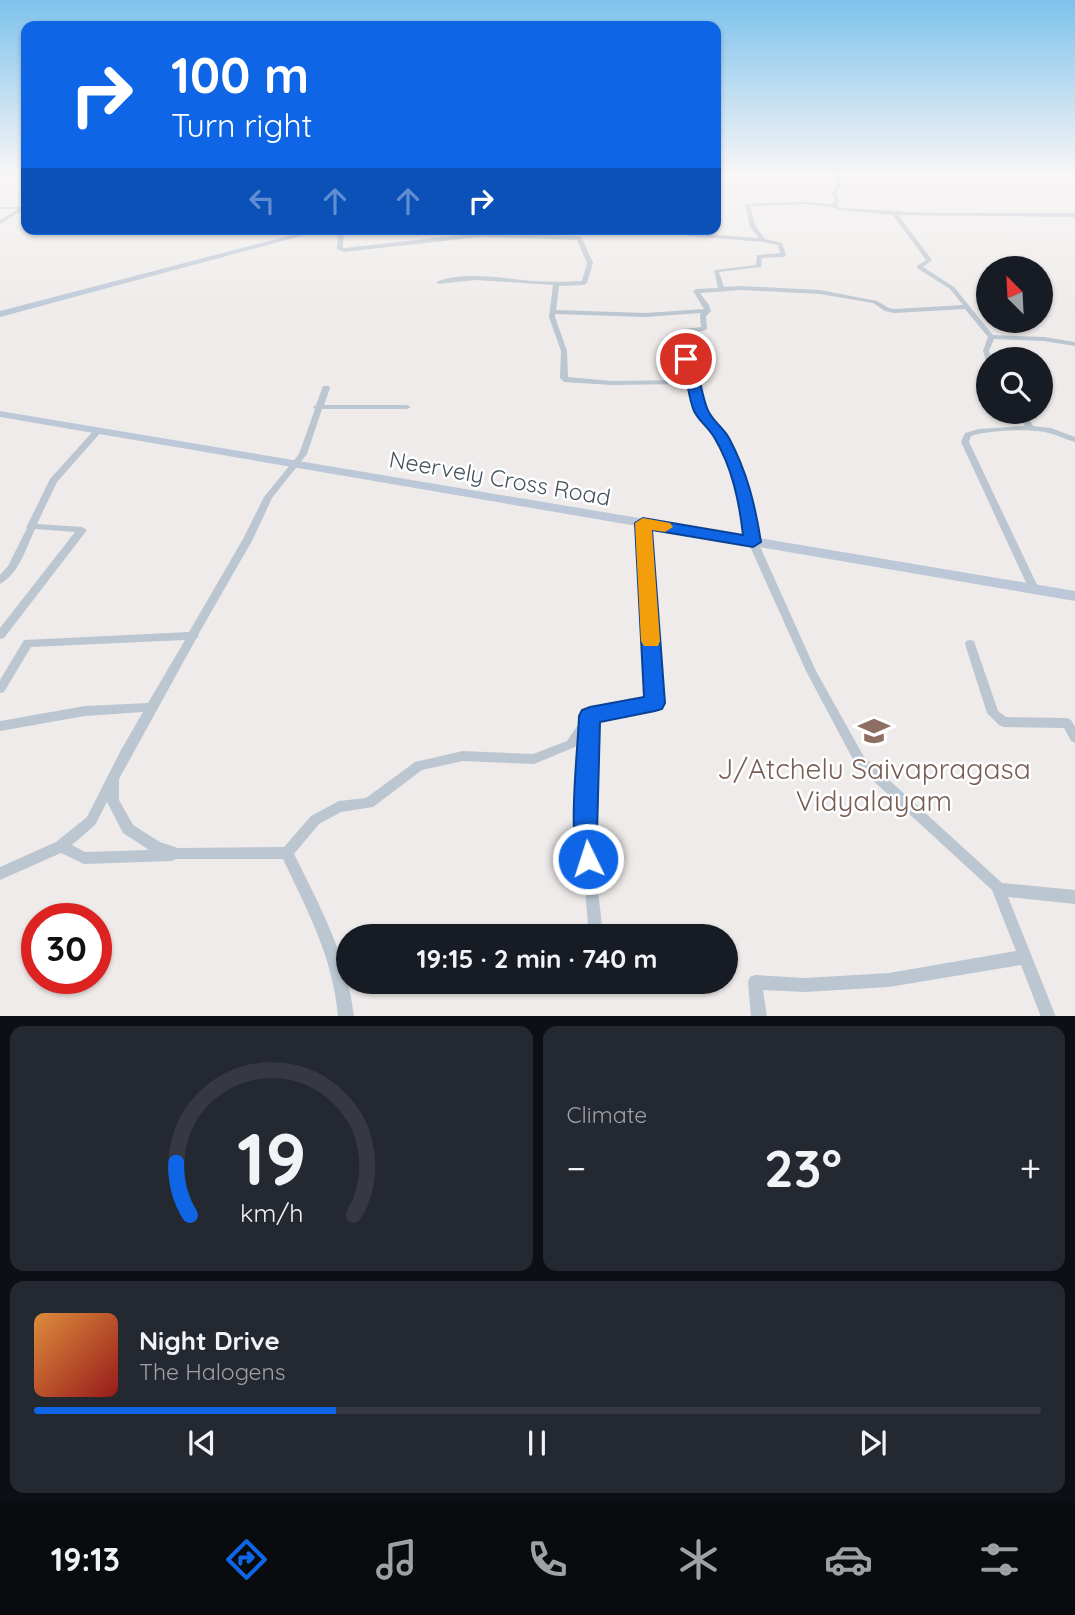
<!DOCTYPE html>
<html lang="en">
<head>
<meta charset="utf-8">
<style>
  :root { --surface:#171b24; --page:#242831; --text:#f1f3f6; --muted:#9ea1a6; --line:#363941; --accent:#0e66e6 }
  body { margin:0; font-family:Quicksand,sans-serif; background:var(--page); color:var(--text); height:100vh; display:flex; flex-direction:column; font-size:26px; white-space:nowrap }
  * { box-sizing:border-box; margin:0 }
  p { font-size:23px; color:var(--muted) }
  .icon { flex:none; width:38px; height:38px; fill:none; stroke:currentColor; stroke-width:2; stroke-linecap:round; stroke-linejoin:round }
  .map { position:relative; height:1016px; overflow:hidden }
  .panel { display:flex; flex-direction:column; gap:10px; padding:10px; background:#0d0f14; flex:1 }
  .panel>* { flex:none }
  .hud { position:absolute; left:21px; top:21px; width:700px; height:214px; border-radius:14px; box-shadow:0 2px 5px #0004; background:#0e66e6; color:#fff; overflow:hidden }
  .needle { width:46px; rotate:336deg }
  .controls { position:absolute; left:976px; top:256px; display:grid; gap:14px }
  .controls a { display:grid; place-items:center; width:77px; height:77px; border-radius:50%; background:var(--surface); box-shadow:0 2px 5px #0004; font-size:35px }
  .speed { position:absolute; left:21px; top:903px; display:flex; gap:14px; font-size:35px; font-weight:700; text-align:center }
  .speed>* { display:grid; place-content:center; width:91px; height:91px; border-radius:50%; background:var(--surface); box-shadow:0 2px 5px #0004; line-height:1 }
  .speed .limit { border:10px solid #d22; background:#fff; color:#111 }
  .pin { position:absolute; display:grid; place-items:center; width:60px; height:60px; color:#fff; margin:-30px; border:4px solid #fff; border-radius:50%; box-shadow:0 2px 7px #0007 }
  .me { position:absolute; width:77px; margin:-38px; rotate:356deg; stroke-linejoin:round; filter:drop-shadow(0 0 5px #0008) }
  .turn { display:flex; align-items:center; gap:24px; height:147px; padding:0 35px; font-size:32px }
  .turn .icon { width:91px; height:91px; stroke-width:2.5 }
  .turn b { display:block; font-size:49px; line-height:60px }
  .lanes { display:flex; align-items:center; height:66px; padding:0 35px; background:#0003; justify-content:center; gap:35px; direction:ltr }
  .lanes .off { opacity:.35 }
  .big { font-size:52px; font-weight:700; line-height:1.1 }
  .panel .tile { flex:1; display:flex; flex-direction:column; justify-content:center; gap:10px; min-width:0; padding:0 24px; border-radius:14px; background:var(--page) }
  .panel .dial { align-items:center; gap:0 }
  .dial svg { height:182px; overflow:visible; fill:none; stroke:var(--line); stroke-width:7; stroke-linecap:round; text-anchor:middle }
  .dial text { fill:var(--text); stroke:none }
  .song { display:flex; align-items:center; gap:21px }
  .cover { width:84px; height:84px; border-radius:10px; background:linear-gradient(135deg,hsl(30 70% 55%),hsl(0 70% 35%)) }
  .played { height:7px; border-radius:4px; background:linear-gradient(90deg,var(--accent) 30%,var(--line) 30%) }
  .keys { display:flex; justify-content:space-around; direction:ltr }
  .heat { display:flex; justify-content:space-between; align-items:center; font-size:38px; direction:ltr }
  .panel .tiles { flex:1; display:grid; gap:10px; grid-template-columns:1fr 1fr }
  .tile:last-child { grid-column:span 2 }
  .trip { position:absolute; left:336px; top:924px; width:402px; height:70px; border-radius:35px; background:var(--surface); box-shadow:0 2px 5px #0004; font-weight:700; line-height:70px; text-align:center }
  .menu { display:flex; height:112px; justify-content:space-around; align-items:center; background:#090b0e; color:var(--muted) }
  .menu .icon { width:49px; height:49px }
  .menu .on { color:var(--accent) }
  .menu b { font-size:32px; color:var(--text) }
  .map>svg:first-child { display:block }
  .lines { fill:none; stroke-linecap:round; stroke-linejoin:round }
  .street { fill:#bbc6d0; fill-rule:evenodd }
  .secondary { fill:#bcc8d7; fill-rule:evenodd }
  .route { fill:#0e66e6; stroke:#094296; stroke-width:2 }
  .slow { fill:#f59e0b }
  .labels { text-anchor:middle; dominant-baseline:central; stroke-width:5; stroke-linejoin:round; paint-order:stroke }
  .street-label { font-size:23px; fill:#434f5a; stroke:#fff }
  .near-education-label { font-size:28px; fill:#785e54; stroke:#fff }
</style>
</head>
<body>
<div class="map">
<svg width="1075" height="1017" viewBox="0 0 1075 1017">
  <rect width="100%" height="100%" fill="#efebeb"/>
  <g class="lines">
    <!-- street -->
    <g class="street">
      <path d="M834,173H838L841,185L836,194L839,201L836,205L841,208L928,213H1075V217L898,215L932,260L923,267L954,287L993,335L1044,337L1075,342V346L1044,341L994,339L989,351L992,359H989V363L986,361L983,351L988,337L965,309L894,313L885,311L873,303L820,294L742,290L700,293L709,305L711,311L706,316L707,329C700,334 690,330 682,335L695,370L703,406L707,416L723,433L739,464L750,498L758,542L816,671L864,757L1002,883L1075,890V904L1008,897L1056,1017H1041L1021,965L889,987L805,992L763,990L767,1017H751L748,982L750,977L755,975L805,978L889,973L1016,951L992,890L856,765L806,671L748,542L742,498L731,464L716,434L700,417L695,406L691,384L611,385L564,382L560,378L561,351L549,317L553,285L475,280L439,284L436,282C462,271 503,278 531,281C548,282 564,282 582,281L587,263L577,240L480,237L344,252L337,249L338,229H344L343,248H344L480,233L579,236L582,238L593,263L587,283L584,285L559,286L556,310L645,313L704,309L693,291L696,289L718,288L714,270L756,265L757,255L780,253L778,245L763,242L689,236L684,232L668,229H686L691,233L759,238L750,227L745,204L807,202L832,204L835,201L832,194L837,185ZM807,204L832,207L840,210L893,215L926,260L917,266V268L950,289L963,305L894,309L889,308L877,301L820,290L742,286L724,287L719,272L761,267L762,258L783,257L786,255L782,243L765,239L756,227L750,206ZM701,313L700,315L701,327L683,329L675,334L689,370L690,380L611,381L568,377L567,351L555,317V314L645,317Z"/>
      <path d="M0,174L26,175V177L0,176Z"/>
      <path d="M0,207H24L26,208L0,224V220L18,209H0Z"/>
      <path d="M323,386H329L330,388L324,405H407L411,407L407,409H322L307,454L272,498L253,539L198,635L199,636L196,639L119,779V800L133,825L160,842L178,848L284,847L311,816L339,801L366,798L415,762L463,751L533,754L567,741L586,713L649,700L639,523L643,520L647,523L661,703L659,706L655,707L596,719L592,833L603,936H589L580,833L584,735L575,747L534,764L463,761L422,770L373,807L341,812L319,824L294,854C321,908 347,956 354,1017H338C333,957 308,912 283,859H176L172,861L84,864L61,853L0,880V867L56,842L87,817L121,750L143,712L85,716L0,731V721L85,706L148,703L185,640L31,647L4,692L0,693V680L24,640L189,632L243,539L264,497L299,454L315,409L313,407L316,405ZM107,802L123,833L149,850L85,852L72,845L95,825Z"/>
      <path d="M1017,411H1025L1033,426L1051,428L1075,437V442C1066,440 1058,435 1049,433C1032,428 988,430 971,436L969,442L1039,589L1037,591H1031L1029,589L961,442L965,433L979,429L1025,426Z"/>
      <path d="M95,429H98L102,431L57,482L37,524L82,527L87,530L4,638L0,639V628L75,532L35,529C26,548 19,574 0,584V575L8,566L27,528L26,526L28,524L50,479Z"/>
      <path d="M970,640L974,641L975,644L998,711L1006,717L1067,718L1071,720L1075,727V743L1071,741L1064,728L1003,727L999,725L987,713L965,644L966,641Z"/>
    </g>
    <!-- secondary -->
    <g class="secondary">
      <path d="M315,229H327L0,317V311Z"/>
      <path d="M0,411L1075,591V601L0,417Z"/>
    </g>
  </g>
  <!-- sky -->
  <linearGradient id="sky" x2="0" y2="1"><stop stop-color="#7ec2ec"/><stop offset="0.55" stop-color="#f8f6f6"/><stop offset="1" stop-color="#f8f6f6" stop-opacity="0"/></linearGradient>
  <rect width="1075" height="315" fill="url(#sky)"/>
  <!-- route -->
  <path class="route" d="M686,355L690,356C701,373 700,390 707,408C711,420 723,427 729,438C747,472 755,504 761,542L753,547L652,530L665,703L662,709L655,711L600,722L597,833L600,859L597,866L588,870L580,866C567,838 578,750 579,716L582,710L590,707L644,697L635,523L643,518L743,535C739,500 732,467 714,437C708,427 699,421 694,411C687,394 688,375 680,359Z"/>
  <!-- slow -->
  <path class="slow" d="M643,518L670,523L673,527L665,532L652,530L660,641L658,646H644L641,641L635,523Z"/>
  <!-- icons -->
  <defs>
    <symbol id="school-bare" viewBox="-9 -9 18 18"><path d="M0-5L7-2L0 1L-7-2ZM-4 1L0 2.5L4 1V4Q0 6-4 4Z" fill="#8d6e63" stroke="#fff" stroke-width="2.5" paint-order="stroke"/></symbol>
  </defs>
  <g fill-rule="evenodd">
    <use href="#school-bare" x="852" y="709" width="44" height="44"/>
  </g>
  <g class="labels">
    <!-- street labels -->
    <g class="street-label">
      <text transform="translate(500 478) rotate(10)">Neervely Cross Road</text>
    </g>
    <!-- near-education labels -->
    <g class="near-education-label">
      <text x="874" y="768">J/Atchelu Saivapragasa<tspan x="874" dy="32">Vidyalayam</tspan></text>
    </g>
  </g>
</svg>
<div class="controls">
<a><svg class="needle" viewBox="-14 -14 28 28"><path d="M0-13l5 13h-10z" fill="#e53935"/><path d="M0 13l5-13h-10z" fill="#9ea1a6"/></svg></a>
<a><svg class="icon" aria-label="search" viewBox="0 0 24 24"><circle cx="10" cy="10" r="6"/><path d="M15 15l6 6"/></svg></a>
</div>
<div class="speed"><div class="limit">30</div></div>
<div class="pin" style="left:686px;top:359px;background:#d93025"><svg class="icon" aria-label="arrive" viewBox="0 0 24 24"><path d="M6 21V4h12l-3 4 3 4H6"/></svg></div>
<svg class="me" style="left:588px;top:859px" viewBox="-20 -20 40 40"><circle r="17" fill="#0e66e6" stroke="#fff" stroke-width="3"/><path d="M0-11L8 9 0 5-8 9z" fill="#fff"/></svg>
<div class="trip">19:15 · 2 min · 740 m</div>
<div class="hud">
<div class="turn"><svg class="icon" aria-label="right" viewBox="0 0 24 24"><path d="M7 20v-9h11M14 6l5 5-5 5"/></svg><div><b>100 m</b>Turn right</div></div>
<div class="lanes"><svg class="icon off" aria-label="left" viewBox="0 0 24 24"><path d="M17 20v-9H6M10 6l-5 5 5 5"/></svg><svg class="icon off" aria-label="ahead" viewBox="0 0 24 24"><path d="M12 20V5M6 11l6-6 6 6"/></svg><svg class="icon off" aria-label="ahead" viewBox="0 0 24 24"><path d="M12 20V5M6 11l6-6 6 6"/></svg><svg class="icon" aria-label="right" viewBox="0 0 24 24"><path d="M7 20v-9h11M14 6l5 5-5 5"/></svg></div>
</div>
</div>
<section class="panel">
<div class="tiles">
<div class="tile dial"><svg viewBox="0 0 100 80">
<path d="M14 69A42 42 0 1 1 86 69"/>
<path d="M14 69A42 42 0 0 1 8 46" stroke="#0e66e6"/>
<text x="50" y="56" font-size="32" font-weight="700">19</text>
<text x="50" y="72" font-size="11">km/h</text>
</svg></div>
<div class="tile"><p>Climate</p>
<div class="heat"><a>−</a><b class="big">23°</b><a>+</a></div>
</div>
<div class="tile">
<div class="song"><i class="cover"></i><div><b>Night Drive</b><p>The Halogens</p></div></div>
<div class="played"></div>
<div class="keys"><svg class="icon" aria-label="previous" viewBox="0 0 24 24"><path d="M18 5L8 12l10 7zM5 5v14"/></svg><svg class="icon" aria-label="pause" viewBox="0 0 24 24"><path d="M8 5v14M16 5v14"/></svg><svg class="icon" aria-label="next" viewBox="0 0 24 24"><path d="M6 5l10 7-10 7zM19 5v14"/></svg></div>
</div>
</div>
</section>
<nav class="menu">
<b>19:13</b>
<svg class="icon on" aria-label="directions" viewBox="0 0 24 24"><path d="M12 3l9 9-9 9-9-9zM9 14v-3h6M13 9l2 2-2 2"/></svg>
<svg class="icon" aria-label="music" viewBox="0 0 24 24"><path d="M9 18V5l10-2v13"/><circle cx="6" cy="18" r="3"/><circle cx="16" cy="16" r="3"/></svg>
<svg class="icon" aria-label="phone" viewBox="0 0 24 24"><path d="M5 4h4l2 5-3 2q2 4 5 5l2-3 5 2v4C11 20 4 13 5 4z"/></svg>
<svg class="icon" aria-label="climate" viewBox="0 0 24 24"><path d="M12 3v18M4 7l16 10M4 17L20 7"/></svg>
<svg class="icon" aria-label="car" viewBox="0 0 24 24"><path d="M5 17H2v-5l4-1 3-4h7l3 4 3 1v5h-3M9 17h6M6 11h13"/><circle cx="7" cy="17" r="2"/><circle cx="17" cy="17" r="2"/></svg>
<svg class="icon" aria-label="filters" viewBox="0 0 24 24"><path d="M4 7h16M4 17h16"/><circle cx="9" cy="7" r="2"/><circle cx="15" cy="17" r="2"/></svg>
</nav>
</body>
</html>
